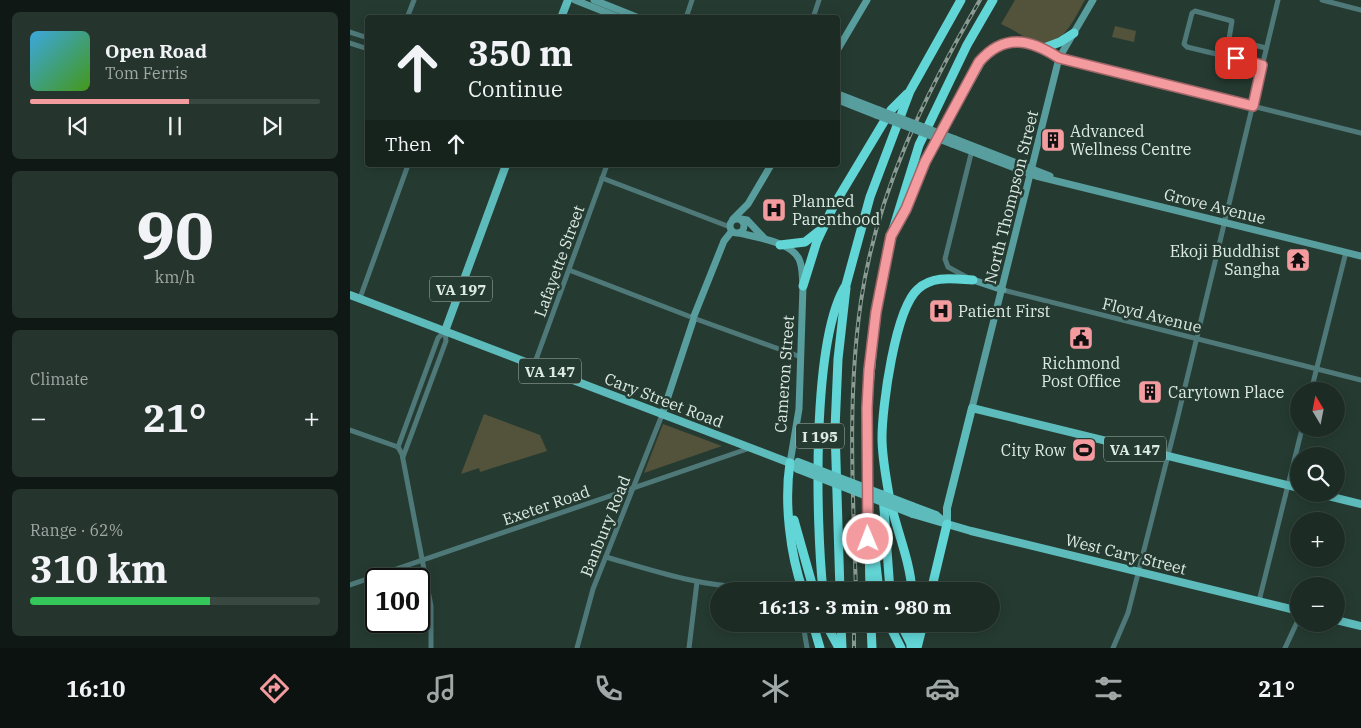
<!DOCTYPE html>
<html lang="en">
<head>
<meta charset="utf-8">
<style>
  :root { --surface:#1c2c25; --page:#25342d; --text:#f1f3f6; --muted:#a0a7a7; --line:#3a4842; --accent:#f49b9f }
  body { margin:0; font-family:"IBM Plex Serif",serif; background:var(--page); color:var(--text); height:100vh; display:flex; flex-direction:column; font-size:19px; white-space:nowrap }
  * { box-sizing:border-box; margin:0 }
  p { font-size:16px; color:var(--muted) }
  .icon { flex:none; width:28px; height:28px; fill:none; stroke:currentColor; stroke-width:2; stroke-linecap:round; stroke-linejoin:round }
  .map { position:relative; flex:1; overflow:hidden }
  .details { display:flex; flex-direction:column; gap:12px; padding:12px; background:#0f1814; width:350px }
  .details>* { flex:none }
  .guide { position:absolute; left:15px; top:15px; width:475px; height:152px; border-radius:5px; box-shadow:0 2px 12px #0003,0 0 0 1px var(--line); background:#1c2c25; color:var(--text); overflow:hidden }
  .needle { width:32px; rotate:350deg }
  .fabs { position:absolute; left:940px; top:382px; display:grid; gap:10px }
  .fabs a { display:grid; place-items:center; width:55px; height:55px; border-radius:50%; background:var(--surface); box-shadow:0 2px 12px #0003,0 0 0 1px var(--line); font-size:25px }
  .speed { position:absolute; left:15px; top:568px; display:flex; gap:10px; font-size:25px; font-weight:700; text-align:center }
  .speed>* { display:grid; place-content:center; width:65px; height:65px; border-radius:50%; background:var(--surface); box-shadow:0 2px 12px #0003,0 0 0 1px var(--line); line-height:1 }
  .speed .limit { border:2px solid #111; border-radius:8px; background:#fff; color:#111 }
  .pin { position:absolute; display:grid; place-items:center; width:42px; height:42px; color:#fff; margin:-21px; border-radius:10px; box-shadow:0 2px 8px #0006 }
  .me { position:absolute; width:55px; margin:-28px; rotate:359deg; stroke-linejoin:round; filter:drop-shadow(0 0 4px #0008) }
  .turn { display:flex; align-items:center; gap:18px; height:105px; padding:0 20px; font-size:22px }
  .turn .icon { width:65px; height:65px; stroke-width:2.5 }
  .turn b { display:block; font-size:35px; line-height:42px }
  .then { display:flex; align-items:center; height:48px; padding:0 20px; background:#0003; gap:10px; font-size:19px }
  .big { font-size:38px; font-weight:700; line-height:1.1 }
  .details .tile { flex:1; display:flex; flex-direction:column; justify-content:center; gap:8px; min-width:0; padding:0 18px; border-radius:8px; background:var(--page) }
  .details .dial { align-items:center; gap:0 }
  .dial b { font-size:65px; line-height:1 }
  .song { display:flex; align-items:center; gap:15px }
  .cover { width:60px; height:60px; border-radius:8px; background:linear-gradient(135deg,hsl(200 70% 55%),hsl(100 70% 35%)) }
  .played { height:5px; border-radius:2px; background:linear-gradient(90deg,var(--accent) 55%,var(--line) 55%) }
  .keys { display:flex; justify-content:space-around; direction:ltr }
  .heat { display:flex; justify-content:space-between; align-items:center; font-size:28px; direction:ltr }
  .charge { height:8px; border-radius:4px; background:linear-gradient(90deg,#34c759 62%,var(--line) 0) }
  .trip { position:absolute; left:360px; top:582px; width:290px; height:50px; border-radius:25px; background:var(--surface); box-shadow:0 2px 12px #0003,0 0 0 1px var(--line); font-weight:700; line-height:50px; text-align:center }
  .tabs { display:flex; height:80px; justify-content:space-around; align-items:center; background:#0b120f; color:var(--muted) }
  .tabs .icon { width:35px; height:35px }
  .tabs .current { color:var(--accent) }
  .tabs b { font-size:22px; color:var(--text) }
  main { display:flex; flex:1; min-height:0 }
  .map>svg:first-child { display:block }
  .green { fill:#53523b }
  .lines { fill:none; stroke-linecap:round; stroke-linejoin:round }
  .street { stroke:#4f7979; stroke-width:5 }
  .secondary { stroke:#599e9e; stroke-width:7 }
  .primary { stroke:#5ebbbb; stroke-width:8 }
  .highway { stroke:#62d5d6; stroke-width:9 }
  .rail-casing { stroke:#8a9b93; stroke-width:4 }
  .rail { stroke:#253b31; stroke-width:2; stroke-dasharray:5.5; stroke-linecap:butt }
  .secondary-bridge { stroke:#599e9e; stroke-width:7 }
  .primary-bridge { stroke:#5ebbbb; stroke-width:8 }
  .highway-bridge { stroke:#62d5d6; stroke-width:9 }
  .route-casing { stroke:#9f6567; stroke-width:12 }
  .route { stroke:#f49b9f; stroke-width:9 }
  .labels { text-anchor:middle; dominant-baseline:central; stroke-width:5; stroke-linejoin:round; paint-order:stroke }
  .shield { fill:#253b31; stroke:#a6b6ae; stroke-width:1 }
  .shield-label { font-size:15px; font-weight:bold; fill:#ddeae4 }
  .poi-label { font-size:16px; fill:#ddeae4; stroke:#253b31; text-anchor:start }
  .street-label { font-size:16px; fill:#ddeae4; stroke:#253b31 }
</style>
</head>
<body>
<main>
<section class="details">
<div class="tile">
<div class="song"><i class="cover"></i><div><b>Open Road</b><p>Tom Ferris</p></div></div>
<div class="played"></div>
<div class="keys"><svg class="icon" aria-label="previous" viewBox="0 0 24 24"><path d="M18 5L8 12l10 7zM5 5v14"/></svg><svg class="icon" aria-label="pause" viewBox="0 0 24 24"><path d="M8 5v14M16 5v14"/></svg><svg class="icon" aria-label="next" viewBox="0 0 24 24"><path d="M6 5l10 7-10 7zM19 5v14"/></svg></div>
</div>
<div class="tile dial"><b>90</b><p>km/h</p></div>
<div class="tile"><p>Climate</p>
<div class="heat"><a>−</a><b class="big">21°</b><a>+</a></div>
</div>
<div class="tile"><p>Range · 62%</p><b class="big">310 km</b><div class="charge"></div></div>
</section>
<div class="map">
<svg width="1011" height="648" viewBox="0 0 1011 648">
  <rect width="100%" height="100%" fill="#253b31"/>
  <!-- green -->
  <g class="green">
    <path d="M665,0H735C726,15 713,48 690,43C677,40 663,29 651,24Z"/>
    <path d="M765,26L786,31L784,42L762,37Z"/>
    <path d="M134,414L190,435L197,451L130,472L129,468L111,474Z"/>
    <path d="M313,424L372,446L294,473Z"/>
  </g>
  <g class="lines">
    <!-- street -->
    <g class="street">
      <path d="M972,0L1011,10"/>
      <path d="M57,18L64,0"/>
      <path d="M336,18L342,0"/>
      <path d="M463,18L469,0"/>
      <path d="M0,32L18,38"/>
      <path d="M0,43L18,49"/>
      <path d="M875,56L879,39"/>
      <path d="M709,58L1011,133"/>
      <path d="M912,65L837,47L834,44L842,13L845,11L882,21L879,39L916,48"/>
      <path d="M622,150L595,259L598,267L622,280"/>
      <path d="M252,178L380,227"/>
      <path d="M219,270L341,317"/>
      <path d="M653,290L1011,380"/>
      <path d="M10,298L58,165"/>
      <path d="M346,319L451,357"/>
      <path d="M184,365L257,165"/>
      <path d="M961,391L996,252"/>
      <path d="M0,430L48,447"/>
      <path d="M48,447L52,454L81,606V648"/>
      <path d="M48,447L88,338L95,331"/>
      <path d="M53,457L96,341L95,331"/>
      <path d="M256,557C301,570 348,586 396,587C410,588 429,584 441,591"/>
      <path d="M0,585L400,448"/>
      <path d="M909,601L952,429"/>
      <path d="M453,624L457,648"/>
      <path d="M227,648L243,589L312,415"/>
      <path d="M339,648L347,582"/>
      <path d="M763,648L778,613L828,416L928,0"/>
      <path d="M935,648L949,618"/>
    </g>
    <!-- secondary -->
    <g class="secondary">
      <path d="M225,0L270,18"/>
      <path d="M244,0L289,18"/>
      <path d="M488,49L517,0"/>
      <path d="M488,94L529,110"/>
      <path d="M488,100L526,115"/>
      <path d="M605,139L700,176"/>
      <path d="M602,144L686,176L1011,256"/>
      <circle cx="387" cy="226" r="7"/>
      <path d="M383,219L398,204L421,165"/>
      <path d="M391,219L397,220L414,238"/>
      <path d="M389,233C405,237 441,242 449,259C453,267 452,277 453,286L449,409L440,463"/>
      <path d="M623,280L653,290"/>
      <path d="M344,316L374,241L382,231"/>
      <path d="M622,408L709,58L743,0"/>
      <path d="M312,415L343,321"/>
    </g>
    <!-- primary -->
    <g class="primary">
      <path d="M211,18L218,0"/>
      <path d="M0,295L440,463L448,469"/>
      <path d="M95,331L156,165"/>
      <path d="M970,494L1011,504"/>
      <path d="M562,506L586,515L595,523"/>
      <path d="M563,514L621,531L949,611"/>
      <path d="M597,524V508L622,408L949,488"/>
      <path d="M986,620L1011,626"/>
    </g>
    <!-- highway -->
    <g class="highway">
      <path d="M694,48L710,42L724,33"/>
      <path d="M549,223L575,162L634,56C658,34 684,42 709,58"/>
      <path d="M430,245L455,242L469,231"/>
      <path d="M453,286L467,241L484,205L541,110L557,94"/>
      <path d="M440,463C434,502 440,554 453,591"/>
      <path d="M533,495L540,591"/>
      <path d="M444,520L464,591"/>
      <path d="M519,542L520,591"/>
      <path d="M473,591C466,524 461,340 496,285L520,197L560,91L611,0"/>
      <path d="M490,591L485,429L488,359L496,288"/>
      <path d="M529,591L524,547L518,522L517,408L526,312L541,236L569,145L617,45L643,0"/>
      <path d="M562,591C560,559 545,527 539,495C536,477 532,457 532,438C532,407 545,309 568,289C583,275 604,279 623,280"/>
      <path d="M581,591L597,524"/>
      <path d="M463,624L470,648"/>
      <path d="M476,624L489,648"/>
      <path d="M491,624L492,648"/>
      <path d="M521,624L522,648"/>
      <path d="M539,624L551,648"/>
      <path d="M551,624L562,646"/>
      <path d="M567,648L573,624"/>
    </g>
    <defs>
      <g id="rail">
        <path d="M506,591C503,494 497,397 511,301C527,192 575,94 630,0"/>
        <path d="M504,624V648"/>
      </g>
    </defs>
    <!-- rail casing -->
    <use href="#rail" class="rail-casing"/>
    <!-- rail -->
    <use href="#rail" class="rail"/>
    <!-- secondary-bridge -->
    <g class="secondary-bridge">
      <path d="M529,110L605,139"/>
      <path d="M526,115L602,144"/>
    </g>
    <!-- primary-bridge -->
    <g class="primary-bridge">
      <path d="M448,462L562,506"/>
      <path d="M448,469L563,514"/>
    </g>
    <!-- highway-bridge -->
    <path class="highway-bridge" d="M561,648L562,624"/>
  </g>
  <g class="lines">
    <defs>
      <path id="route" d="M518,539L517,408L519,370L526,312L541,236L556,209L575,162L629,62C654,33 680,39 709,58L903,106L912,65L886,58"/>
    </defs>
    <!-- route casing -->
    <use href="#route" class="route-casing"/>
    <!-- route -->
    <use href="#route" class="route"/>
  </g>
  <!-- icons -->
  <defs>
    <symbol id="building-square" viewBox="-11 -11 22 22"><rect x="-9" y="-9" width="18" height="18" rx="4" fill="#f49b9f" stroke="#253b31"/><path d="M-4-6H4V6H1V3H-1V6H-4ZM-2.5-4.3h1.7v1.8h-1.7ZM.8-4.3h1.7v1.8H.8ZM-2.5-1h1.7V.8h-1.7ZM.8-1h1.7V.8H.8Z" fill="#111"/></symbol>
    <symbol id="hospital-square" viewBox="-11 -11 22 22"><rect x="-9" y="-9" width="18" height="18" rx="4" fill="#f49b9f" stroke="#253b31"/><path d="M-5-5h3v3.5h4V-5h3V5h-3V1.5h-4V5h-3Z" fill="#111"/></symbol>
    <symbol id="temple-square" viewBox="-11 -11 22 22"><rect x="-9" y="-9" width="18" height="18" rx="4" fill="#f49b9f" stroke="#253b31"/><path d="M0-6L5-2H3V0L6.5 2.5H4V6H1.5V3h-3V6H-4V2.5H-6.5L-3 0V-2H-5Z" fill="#111"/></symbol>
    <symbol id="civic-square" viewBox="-11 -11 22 22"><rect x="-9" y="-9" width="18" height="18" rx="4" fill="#f49b9f" stroke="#253b31"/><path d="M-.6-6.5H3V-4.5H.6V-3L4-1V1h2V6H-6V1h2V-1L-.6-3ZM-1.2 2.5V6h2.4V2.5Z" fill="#111"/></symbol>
    <symbol id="stadium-square" viewBox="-11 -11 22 22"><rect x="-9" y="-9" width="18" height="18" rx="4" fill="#f49b9f" stroke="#253b31"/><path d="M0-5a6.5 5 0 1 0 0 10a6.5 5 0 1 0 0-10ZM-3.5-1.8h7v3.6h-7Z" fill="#111"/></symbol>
  </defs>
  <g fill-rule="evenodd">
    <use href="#building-square" x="689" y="126" width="28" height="28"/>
    <use href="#hospital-square" x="410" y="196" width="28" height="28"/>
    <use href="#temple-square" x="934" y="246" width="28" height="28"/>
    <use href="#hospital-square" x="577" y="297" width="28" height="28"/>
    <use href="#civic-square" x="717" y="324" width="28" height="28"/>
    <use href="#building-square" x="786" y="378" width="28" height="28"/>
    <use href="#stadium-square" x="720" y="436" width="28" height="28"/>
  </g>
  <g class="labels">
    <!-- shield labels -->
    <g class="shield">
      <rect x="80" y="276.5" width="62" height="25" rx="4"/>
      <rect x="169" y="358.5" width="62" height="25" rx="4"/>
      <rect x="446" y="423.5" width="48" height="25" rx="4"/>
      <rect x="754" y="436.5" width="62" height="25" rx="4"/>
    </g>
    <g class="shield-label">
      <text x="111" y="289">VA 197</text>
      <text x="200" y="371">VA 147</text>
      <text x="470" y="436">I 195</text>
      <text x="785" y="449">VA 147</text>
    </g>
    <!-- poi labels -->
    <g class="poi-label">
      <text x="720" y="131">Advanced<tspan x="720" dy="18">Wellness Centre</tspan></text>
      <text x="442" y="201">Planned<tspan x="442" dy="18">Parenthood</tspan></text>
      <text x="930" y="251" text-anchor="end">Ekoji Buddhist<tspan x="930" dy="18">Sangha</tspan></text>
      <text x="608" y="311">Patient First</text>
      <text x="731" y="363" text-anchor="middle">Richmond<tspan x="731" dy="18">Post Office</tspan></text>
      <text x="818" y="392">Carytown Place</text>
      <text x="716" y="450" text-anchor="end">City Row</text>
    </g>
    <!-- street labels -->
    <g class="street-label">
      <text transform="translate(661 197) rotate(-76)">North Thompson Street</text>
      <text transform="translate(865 206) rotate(14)">Grove Avenue</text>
      <text transform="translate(209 261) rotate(-70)">Lafayette Street</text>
      <text transform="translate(802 315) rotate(14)">Floyd Avenue</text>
      <text transform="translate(434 374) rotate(-86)">Cameron Street</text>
      <text transform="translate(314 400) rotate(21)">Cary Street Road</text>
      <text transform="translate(196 505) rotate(-19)">Exeter Road</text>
      <text transform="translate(255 526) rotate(-68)">Banbury Road</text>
      <text transform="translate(776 554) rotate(14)">West Cary Street</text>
    </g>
  </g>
</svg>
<div class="fabs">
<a><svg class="needle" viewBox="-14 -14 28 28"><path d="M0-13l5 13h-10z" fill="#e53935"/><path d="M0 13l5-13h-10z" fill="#a0a7a7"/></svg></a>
<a><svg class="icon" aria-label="search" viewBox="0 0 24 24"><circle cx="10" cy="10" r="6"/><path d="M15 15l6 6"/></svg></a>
<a>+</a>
<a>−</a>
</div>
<div class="speed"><div class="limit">100</div></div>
<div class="pin" style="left:886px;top:58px;background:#d93025"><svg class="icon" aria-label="arrive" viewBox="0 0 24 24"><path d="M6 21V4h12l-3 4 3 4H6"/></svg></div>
<svg class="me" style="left:518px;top:539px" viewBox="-20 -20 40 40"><circle r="17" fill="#f49b9f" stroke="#fff" stroke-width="3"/><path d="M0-11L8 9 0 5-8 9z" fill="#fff"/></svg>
<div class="trip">16:13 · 3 min · 980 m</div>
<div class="guide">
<div class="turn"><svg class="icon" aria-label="ahead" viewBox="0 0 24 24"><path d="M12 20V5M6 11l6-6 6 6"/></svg><div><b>350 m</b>Continue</div></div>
<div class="then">Then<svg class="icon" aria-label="ahead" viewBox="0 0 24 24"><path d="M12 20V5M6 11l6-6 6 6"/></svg></div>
</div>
</div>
</main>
<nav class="tabs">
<b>16:10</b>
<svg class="icon current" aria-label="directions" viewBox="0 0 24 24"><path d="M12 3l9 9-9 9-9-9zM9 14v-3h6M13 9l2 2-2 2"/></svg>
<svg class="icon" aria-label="music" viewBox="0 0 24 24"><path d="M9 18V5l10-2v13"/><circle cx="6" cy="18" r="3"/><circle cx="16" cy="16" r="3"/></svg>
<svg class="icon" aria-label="phone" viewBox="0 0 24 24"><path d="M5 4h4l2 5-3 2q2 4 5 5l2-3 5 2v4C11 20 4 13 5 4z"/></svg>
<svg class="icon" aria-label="climate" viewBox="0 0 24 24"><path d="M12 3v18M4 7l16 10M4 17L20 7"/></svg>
<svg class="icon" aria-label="car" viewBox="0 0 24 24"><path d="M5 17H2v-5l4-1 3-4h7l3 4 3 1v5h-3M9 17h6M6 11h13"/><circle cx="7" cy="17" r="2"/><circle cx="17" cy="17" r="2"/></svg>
<svg class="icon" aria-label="filters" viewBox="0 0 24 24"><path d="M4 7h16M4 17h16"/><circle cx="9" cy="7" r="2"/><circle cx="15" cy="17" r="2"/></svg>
<b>21°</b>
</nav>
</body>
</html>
